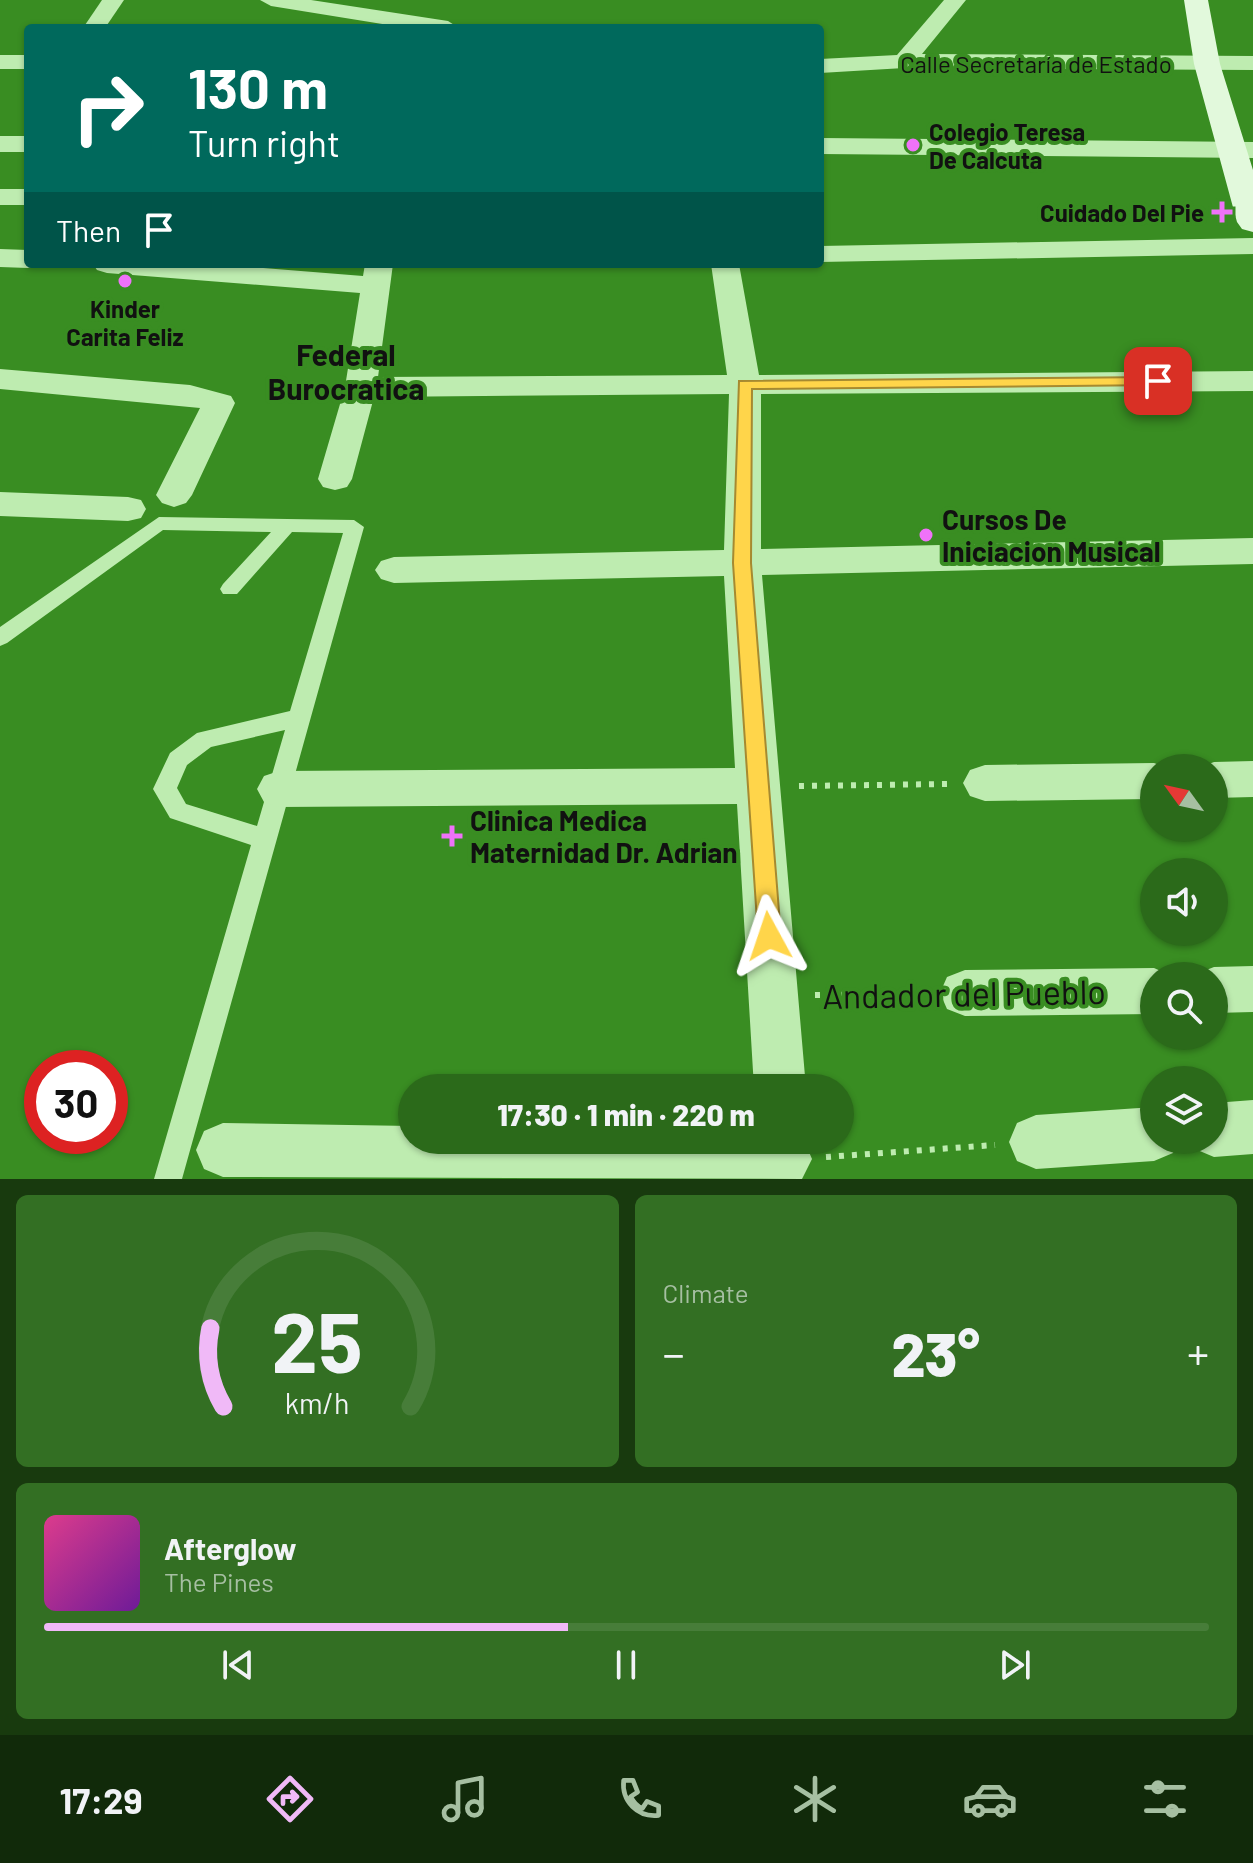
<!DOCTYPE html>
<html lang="en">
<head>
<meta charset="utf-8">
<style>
  :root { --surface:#2b6a1a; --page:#336f23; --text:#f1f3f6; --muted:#a6bfa2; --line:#477d39; --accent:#f0b9f7 }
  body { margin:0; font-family:Barlow,sans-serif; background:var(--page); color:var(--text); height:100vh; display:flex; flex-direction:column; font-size:30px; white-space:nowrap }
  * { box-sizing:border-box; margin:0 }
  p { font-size:26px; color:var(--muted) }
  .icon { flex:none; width:44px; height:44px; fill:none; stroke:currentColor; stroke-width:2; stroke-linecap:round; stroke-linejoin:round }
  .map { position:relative; height:1179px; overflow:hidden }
  .drawer { display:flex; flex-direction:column; gap:16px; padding:16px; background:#183a0e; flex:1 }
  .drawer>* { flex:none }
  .banner { position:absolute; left:24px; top:24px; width:800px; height:244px; border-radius:8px; box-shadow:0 2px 6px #0004; background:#00695c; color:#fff; overflow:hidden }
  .needle { width:52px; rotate:303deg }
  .controls { position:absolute; left:1140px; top:754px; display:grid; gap:16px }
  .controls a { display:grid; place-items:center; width:88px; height:88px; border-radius:50%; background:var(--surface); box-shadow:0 2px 6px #0004; font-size:40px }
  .speed { position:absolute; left:24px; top:1050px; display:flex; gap:16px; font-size:40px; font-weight:700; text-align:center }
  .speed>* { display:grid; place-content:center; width:104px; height:104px; border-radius:50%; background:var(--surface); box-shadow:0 2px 6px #0004; line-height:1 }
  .speed .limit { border:12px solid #d22; background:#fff; color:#111 }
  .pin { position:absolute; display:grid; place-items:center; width:68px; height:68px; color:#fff; margin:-34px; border-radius:16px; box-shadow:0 4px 12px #0006 }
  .me { position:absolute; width:88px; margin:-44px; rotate:355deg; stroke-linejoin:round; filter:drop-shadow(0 0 6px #0008) }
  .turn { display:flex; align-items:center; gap:28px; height:168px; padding:0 32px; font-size:36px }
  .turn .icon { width:104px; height:104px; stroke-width:2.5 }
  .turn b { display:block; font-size:56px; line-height:68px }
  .then { display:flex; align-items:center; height:76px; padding:0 32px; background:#0003; gap:16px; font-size:30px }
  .big { font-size:60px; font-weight:800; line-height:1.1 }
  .drawer .widget { flex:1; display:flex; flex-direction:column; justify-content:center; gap:12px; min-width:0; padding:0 28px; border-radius:12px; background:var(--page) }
  .drawer .dial { align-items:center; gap:0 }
  .dial svg { height:208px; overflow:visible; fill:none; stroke:var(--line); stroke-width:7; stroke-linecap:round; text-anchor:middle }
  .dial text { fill:var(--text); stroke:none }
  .song { display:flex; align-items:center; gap:24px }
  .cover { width:96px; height:96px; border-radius:12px; background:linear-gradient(135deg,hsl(330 70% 55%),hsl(280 70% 35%)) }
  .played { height:8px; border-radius:4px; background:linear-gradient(90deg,var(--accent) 45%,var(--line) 45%) }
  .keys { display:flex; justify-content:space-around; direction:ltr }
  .heat { display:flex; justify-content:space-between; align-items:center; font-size:44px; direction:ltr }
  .drawer .tiles { flex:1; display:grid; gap:16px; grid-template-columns:1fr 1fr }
  .widget:last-child { grid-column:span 2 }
  .trip { position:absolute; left:398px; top:1074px; width:456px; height:80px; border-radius:40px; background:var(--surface); box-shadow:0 2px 6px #0004; font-weight:800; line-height:80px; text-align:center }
  .tabs { display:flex; height:128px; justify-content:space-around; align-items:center; background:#112a0a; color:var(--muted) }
  .tabs .icon { width:56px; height:56px }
  .tabs .selected { color:var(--accent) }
  .tabs b { font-size:36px; color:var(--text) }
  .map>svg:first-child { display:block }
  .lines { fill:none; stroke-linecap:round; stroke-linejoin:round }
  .path { stroke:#beecb0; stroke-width:6; stroke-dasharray:5 8; stroke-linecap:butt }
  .service { fill:#beecb0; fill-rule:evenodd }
  .minor { fill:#beecb0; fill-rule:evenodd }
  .secondary { fill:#e2f9dc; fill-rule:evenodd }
  .route { fill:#ffd54a; stroke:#a68a30; stroke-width:2 }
  .poi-dot { fill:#ef72f8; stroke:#398d22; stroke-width:3 }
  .labels { text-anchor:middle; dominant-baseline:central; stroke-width:8; stroke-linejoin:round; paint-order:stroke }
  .far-street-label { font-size:24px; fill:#111; stroke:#398d22 }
  .far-poi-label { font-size:24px; font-weight:bold; fill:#111; stroke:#398d22; text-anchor:start }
  .poi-label { font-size:28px; font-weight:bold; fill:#111; stroke:#398d22; text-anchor:start }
  .neighbourhood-label { font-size:30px; font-weight:bold; fill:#111; stroke:#398d22 }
  .near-street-label { font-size:34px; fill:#111; stroke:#398d22 }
</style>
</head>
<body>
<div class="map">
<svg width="1253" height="1179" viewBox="0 0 1253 1179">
  <rect width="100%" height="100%" fill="#398d22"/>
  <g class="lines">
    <!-- path -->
    <g class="path">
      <path d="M799,786L949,784"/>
      <path d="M815,995L925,994"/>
      <path d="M826,1157L995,1145"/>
    </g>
    <!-- service -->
    <path class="service" d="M159,517L354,520L364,527L182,1179H154L251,845L170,818L153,789L170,753L197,733L290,711L343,533L292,532L237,594H223L220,589L223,584L271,532L163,530L7,643L0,646V627ZM285,730L257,826L186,804L177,788L187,765L211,747Z"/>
    <!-- minor -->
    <g class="minor">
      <path d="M102,0H124L105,28H83Z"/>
      <path d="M260,0H311L448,21L459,28H407L271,6Z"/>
      <path d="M944,0H966L922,54L1253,56V70L904,68L820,73V59L897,55Z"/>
      <rect x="0" y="55" width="28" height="14"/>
      <rect x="0" y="136" width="28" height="16"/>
      <path d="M820,138L1253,142V158L820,154Z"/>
      <rect x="0" y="189" width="28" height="16"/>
      <path d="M1253,238V254L820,262V246Z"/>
      <path d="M0,249L28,250V264H39L28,268L0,267Z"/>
      <path d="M93,264H213L363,276L365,264H393L378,377L727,375L711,264H739L759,375L1253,371V391L761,394V549L1253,538V564L762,575L806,1088H754L737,804L279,807L264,802L257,789L264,776L279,771L735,768L724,576L394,583L381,579L375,570L381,561L394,557L724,550L729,394L374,397L352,479L347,487L335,490L323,487L318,479L345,387L360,293L107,273L97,270Z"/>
      <path d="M0,369L190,385L231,396L235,403L192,495L186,503L174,507L162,503L156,495L200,408L0,389Z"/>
      <path d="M0,492L128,497L141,500L146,509L141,518L128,521L0,516Z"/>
      <path d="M1253,761V797L1214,798V768H1198L1214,762Z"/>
      <path d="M1154,763L1168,768H1154V799L985,801L970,796L963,783L970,770L985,765Z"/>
      <path d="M1253,966V1012L1214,1013V976H1195L1196,974L1214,967Z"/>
      <path d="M1154,968L1172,976H1154V1014L965,1016L947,1009L940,993L947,977L965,970Z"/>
      <path d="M1253,1100V1154L1214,1157L1195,1149L1191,1140H1214V1103Z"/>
      <path d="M1154,1107V1140H1178L1173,1153L1154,1161L1036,1169L1017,1161L1009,1142L1017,1123L1036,1115Z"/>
      <path d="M223,1123L412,1126V1140H804L812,1159L802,1179L223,1177L204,1169L196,1150L204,1131Z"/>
    </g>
    <!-- secondary -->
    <path class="secondary" d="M1184,0H1208L1220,64L1253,170V232L1242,229L1237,222L1194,64Z"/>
  </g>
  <!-- route -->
  <path class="route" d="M1158,377L1165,381L1163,385L752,389L751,563L781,936L778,944L769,947L761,944L758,936L733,563L739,381Z"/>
  <!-- markers -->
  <g class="poi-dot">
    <circle cx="913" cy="145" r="8"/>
    <path d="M1218 200h8v8h8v8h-8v8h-8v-8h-8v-8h8z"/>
    <circle cx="125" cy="281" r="8"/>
    <circle cx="926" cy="535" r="8"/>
    <path d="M448 824h8v8h8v8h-8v8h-8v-8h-8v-8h8z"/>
  </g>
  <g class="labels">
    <!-- far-street labels -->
    <g class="far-street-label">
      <text x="1036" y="63">Calle Secretaría de Estado</text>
    </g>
    <!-- far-poi labels -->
    <g class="far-poi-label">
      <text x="929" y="131">Colegio Teresa<tspan x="929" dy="28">De Calcuta</tspan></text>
      <text x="1204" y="212" text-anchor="end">Cuidado Del Pie</text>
      <text x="125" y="308" text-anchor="middle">Kinder<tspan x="125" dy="28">Carita Feliz</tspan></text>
    </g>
    <!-- poi labels -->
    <g class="poi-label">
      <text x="942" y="519">Cursos De<tspan x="942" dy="32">Iniciacion Musical</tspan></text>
      <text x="470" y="820">Clinica Medica<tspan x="470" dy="32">Maternidad Dr. Adrian</tspan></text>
    </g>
    <!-- neighbourhood labels -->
    <g class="neighbourhood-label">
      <text x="346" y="354">Federal<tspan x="346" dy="34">Burocratica</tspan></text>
    </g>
    <!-- near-street labels -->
    <g class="near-street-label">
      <text transform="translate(964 993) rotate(-1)">Andador del Pueblo</text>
    </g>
  </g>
</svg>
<div class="controls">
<a><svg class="needle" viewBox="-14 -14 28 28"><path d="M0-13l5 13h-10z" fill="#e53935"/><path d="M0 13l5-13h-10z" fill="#a6bfa2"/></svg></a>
<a><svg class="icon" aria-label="sound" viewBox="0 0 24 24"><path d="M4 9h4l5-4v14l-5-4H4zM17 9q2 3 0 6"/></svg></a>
<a><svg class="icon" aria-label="search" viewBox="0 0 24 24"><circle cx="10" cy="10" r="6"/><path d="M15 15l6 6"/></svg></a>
<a><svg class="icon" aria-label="layers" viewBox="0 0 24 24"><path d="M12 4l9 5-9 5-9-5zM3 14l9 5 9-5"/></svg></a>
</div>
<div class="speed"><div class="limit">30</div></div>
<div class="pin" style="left:1158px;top:381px;background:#d93025"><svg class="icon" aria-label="arrive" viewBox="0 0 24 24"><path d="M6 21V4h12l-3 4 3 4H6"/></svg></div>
<svg class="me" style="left:769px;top:936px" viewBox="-20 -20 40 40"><path d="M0-17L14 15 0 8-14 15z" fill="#ffd54a" stroke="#fff" stroke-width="4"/></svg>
<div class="trip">17:30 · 1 min · 220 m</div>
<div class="banner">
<div class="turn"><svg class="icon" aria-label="right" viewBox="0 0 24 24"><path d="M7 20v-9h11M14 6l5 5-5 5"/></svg><div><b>130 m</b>Turn right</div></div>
<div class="then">Then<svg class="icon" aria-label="arrive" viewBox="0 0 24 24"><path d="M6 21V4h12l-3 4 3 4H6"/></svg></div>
</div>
</div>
<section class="drawer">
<div class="tiles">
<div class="widget dial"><svg viewBox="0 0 100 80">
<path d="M14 69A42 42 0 1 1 86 69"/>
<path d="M14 69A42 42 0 0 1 9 39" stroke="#f0b9f7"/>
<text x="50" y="56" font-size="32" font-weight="700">25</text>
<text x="50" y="72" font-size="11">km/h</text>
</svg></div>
<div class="widget"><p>Climate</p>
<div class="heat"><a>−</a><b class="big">23°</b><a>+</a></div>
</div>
<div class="widget">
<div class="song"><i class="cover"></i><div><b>Afterglow</b><p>The Pines</p></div></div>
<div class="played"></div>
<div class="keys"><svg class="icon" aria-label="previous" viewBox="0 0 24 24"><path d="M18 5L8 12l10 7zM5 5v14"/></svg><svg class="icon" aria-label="pause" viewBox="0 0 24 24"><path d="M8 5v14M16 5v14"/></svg><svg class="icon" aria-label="next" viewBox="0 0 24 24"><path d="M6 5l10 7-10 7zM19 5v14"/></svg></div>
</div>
</div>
</section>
<nav class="tabs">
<b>17:29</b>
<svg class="icon selected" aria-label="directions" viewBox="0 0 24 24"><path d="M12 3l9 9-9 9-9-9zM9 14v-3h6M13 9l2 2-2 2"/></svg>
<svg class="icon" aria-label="music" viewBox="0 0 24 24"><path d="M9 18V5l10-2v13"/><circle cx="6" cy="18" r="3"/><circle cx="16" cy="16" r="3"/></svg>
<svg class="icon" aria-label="phone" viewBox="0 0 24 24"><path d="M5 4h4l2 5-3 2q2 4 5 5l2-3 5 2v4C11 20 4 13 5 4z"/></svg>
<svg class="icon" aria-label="climate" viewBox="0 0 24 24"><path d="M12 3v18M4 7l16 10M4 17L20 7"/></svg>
<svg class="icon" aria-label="car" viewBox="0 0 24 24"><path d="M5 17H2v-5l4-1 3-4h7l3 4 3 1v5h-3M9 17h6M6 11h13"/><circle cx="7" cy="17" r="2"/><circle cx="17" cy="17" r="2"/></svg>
<svg class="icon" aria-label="filters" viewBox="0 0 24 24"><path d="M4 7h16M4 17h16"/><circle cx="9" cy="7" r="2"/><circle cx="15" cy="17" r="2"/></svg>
</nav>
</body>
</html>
